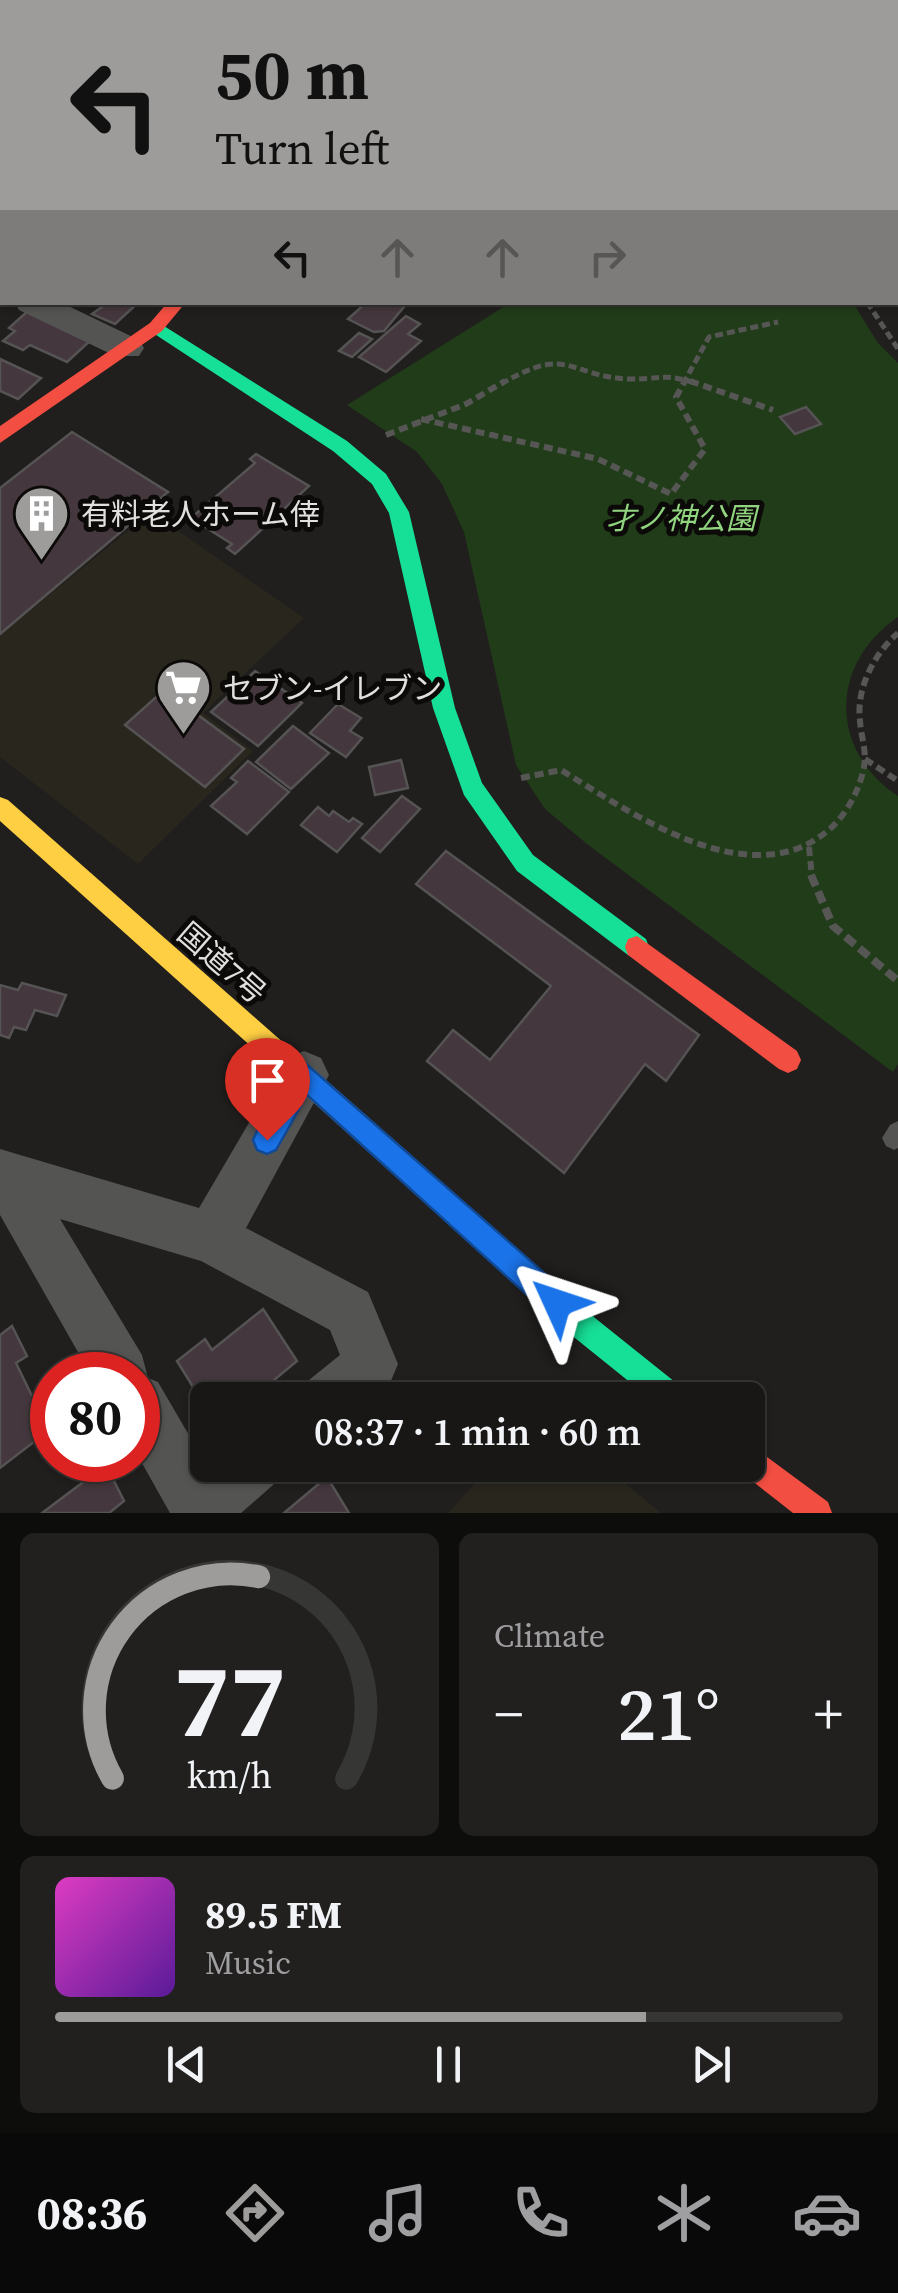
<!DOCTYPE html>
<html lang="en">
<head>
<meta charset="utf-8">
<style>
  :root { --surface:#181716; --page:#21201f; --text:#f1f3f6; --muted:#9f9fa1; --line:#363635; --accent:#9d9c9a }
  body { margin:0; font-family:"Source Serif 4","Noto Sans JP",serif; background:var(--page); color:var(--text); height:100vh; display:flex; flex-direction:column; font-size:38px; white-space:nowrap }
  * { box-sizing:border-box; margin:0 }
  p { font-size:32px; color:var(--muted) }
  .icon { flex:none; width:55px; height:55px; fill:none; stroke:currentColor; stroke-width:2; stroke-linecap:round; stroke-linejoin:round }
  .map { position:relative; height:1513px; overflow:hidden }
  .sheet { display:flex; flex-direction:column; gap:20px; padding:20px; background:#0d0d0c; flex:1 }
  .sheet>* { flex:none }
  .top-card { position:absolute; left:0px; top:0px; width:900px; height:305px; box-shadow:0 2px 8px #0004,0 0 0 2px var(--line); background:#9d9c9a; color:#111; overflow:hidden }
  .speed { position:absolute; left:30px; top:1352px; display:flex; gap:20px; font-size:50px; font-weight:700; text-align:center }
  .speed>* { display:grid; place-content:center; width:130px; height:130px; border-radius:50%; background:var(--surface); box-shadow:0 2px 8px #0004,0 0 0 2px var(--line); line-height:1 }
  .speed .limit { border:15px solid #d22; background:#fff; color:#111 }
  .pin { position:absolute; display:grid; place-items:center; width:85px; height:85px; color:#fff; margin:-102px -42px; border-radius:50% 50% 50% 0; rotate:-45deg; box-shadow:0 0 10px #0007 }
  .pin .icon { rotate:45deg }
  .me { position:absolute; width:110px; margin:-55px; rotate:312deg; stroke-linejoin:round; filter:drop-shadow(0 0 8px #0008) }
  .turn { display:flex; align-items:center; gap:35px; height:210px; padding:0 50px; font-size:45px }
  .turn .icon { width:130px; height:130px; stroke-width:2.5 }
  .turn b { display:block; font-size:70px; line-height:85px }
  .lanes { display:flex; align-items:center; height:95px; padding:0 50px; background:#0003; justify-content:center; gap:50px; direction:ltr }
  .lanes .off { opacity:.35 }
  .big { font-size:75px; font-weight:600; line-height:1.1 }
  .sheet .tile { flex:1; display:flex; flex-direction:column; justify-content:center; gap:15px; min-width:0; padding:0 35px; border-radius:15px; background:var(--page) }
  .sheet .dial { align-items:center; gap:0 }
  .dial svg { height:260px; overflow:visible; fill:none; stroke:var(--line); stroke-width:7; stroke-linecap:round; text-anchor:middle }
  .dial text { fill:var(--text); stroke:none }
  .song { display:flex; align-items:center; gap:30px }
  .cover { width:120px; height:120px; border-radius:15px; background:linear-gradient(135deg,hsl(310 70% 55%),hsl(270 70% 35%)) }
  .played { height:10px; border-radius:5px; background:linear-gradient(90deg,var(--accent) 75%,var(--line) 75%) }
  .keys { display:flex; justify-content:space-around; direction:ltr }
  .heat { display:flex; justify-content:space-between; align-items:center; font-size:55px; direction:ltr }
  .sheet .tiles { flex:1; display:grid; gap:20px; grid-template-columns:1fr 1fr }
  .tile:last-child { grid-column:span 2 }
  .trip { position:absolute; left:190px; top:1382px; width:575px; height:100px; border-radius:15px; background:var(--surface); box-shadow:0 2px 8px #0004,0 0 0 2px var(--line); font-weight:600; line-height:100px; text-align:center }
  .dock { display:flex; height:160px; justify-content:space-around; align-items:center; background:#0a0909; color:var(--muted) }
  .dock .icon { width:70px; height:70px }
  .dock .selected { color:var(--accent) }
  .dock b { font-size:45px; color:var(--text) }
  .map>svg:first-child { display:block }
  .built { fill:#28261d }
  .green { fill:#213c19 }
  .building { fill:#44373d; stroke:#555353; stroke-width:2.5 }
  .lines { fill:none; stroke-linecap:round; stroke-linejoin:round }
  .path-far2 { stroke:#565655; stroke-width:5; stroke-dasharray:8 4; stroke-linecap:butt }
  .path-far1 { stroke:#565655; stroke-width:6; stroke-dasharray:9 5; stroke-linecap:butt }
  .path { stroke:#565655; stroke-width:8; stroke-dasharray:12 6; stroke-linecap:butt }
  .lane { fill:#545453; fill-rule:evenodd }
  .street { fill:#545453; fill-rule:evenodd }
  .fast { fill:#16e098; fill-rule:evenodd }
  .slow { fill:#ffcf43; fill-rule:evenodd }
  .jam { fill:#f24e42; fill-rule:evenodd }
  .route { fill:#1a73e8; stroke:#114b97; stroke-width:2.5 }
  .labels { text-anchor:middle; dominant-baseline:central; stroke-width:10; stroke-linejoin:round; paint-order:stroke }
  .poi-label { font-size:30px; fill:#e1e0de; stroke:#0b0a08; text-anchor:start }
  .park-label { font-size:30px; font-style:italic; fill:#91d47f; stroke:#0b0a08 }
  .street-label { font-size:30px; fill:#e1e0de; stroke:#0b0a08 }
</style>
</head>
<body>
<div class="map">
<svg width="898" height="1513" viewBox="0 0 898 1513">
  <rect width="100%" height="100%" fill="#201f1d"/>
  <!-- built -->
  <g class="built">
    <path d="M151,512L304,618L203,713L253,751L138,864L0,757V635Z"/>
    <path d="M492,1465H603L661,1513H448Z"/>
  </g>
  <!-- green -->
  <path class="green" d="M510,303H853L878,343L898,363V617C829,664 829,751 898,796V1064L893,1072L587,844L545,809L516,765L464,532L442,484L417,452L347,405Z"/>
  <!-- building -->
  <g class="building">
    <path d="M109,302H139L115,324L92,314Z"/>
    <path d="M367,302H408L384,331L374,332L348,319Z"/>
    <path d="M29,310L92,339L67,362L30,345L23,350L3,341L15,331L9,328Z"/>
    <path d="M406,316L420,324L408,334L421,341L386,372L359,357Z"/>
    <path d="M359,333L372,339L352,357L339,351Z"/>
    <path d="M0,359L41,378L18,399L0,391Z"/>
    <path d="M806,407L821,424L795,434L780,417Z"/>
    <path d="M72,432L168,492L0,634V488Z"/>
    <path d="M256,454L309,486L235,554L227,548L232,544L191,518L255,463L250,459Z"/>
    <path d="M255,671L302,703L258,746L211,712Z"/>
    <path d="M164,690L244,749L205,787L125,725Z"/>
    <path d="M338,704L361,718L350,731L362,738L346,757L310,733Z"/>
    <path d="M293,726L329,753L291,789L256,762Z"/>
    <path d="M401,760L408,788L375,795L369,767Z"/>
    <path d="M248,761L289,792L247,834L211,806L237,782L231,778Z"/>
    <path d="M402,796L420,809L380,852L362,838Z"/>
    <path d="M318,807L329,816L333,811L349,822L353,818L362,824L337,852L301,825Z"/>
    <path d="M446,851L699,1035L666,1081L645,1064L564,1173L427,1061L453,1030L490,1060L551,986L416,884Z"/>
    <path d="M22,983L66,995L57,1016L35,1010L26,1030L14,1027L9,1038L0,1035V985L18,990Z"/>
    <path d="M263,1309L297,1361L250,1400H208V1411L177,1361L205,1339L212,1350Z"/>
    <path d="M12,1326L27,1356L16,1363L32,1396L52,1381V1428L0,1468V1335Z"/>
    <path d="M106,1465L124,1501L109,1513H42Z"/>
    <path d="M327,1477L349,1513H284Z"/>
  </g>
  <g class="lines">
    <!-- path-far2 -->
    <g class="path-far2">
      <path d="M673,0L680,2"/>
      <path d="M867,302L898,349"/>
      <path d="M501,384C569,344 568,376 628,379C659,380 664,372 697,384"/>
      <path d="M683,384L709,337L778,322"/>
    </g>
    <!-- path-far1 -->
    <g class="path-far1">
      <path d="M690,381L773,410"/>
      <path d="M421,419L598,459L671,494L705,449L676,397L685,381"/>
      <path d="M386,435L466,404L505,381"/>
      <path d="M865,759L898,781"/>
      <path d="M521,778L561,770C634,815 754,899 832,827C848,812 860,788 864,767C867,751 861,737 860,721C856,688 874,654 898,633"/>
      <path d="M809,847L812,877"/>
    </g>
    <!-- path -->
    <path class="path" d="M811,875L833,926L898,981"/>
    <!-- lane -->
    <path class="lane" d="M898,1121V1148L894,1150L886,1146L882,1138L890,1125Z"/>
    <!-- street -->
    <g class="street">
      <path d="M0,277L2,278V300L0,299Z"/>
      <path d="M15,302H60L139,340L144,348L139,356H115L19,310Z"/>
      <path d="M304,1051L321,1058L329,1075L246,1228L368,1292L398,1364L390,1383L371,1400H301L309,1380L340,1355L330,1330L201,1261L60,1219L142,1355L148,1378L158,1382L207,1466L282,1465L273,1485L241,1513H170L138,1456V1375H91L0,1215V1149L199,1208L287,1058Z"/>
    </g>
    <!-- fast -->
    <g class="fast">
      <path d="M263,0H277L278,2H264Z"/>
      <path d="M156,321L347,441L386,474L409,512L455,708L482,783L533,855L646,939L649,947L646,955L637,958L628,955L517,871L464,795L433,708L389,513L372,484L333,451L150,331L147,327Z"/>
      <path d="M361,1115L370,1119L595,1318L685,1390L690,1400H652L575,1338L352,1137L348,1128L352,1119Z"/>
    </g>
    <!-- slow -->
    <path class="slow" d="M0,797L8,800L370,1119L374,1128L370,1137L361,1141L352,1137L0,821Z"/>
    <!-- jam -->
    <g class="jam">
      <path d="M168,302H186L162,331L0,443V426L150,323Z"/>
      <path d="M637,936L797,1051L801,1060L797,1069L788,1073L779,1069L628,955L625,947L628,939Z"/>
      <path d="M748,1443L828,1502L832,1513H793L737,1469L736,1465H748Z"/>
    </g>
  </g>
  <!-- route -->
  <path class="route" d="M304,1062L567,1293L572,1303L567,1313L557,1317L547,1313L307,1095L276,1150L267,1154L257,1150L253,1140L257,1131L294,1066Z"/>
  <!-- icons -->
  <defs>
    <symbol id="building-pin" viewBox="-11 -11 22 30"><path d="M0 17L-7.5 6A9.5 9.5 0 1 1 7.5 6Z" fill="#9d9c9a" stroke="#0b0a08"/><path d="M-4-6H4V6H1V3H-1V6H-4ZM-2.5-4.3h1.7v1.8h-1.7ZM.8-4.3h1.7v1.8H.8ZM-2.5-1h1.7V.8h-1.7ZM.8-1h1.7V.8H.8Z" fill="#fff"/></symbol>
    <symbol id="supermarket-pin" viewBox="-11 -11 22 30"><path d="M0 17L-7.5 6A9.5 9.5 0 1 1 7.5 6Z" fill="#9d9c9a" stroke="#0b0a08"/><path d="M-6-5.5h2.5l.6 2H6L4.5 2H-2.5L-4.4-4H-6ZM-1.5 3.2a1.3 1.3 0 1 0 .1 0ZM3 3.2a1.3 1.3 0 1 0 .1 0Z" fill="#fff"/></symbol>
  </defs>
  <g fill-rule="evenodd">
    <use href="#building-pin" x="10" y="482" width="63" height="86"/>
    <use href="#supermarket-pin" x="152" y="656" width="63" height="86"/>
  </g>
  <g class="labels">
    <!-- poi labels -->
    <g class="poi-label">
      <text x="81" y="514">有料老人ホーム倖</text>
      <text x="223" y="688">セブン-イレブン</text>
    </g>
    <!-- park labels -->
    <g class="park-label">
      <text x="681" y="518">才ノ神公園</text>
    </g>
    <!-- street labels -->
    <g class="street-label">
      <text transform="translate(222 963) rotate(41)">国道7号</text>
    </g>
  </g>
</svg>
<div class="speed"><div class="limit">80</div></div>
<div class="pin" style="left:267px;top:1140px;background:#d93025"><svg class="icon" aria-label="arrive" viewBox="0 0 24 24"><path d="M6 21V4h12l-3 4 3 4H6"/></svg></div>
<svg class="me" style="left:557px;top:1303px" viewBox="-20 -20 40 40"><path d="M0-17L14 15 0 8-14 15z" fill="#1a73e8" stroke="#fff" stroke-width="4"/></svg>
<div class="trip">08:37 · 1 min · 60 m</div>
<div class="top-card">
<div class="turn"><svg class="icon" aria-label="left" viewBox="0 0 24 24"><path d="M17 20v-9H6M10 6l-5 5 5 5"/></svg><div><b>50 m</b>Turn left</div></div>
<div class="lanes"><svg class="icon" aria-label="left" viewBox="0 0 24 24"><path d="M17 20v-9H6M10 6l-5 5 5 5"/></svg><svg class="icon off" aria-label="ahead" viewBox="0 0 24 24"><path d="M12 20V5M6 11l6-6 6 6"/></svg><svg class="icon off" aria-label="ahead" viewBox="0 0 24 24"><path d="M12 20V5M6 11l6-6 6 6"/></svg><svg class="icon off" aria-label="right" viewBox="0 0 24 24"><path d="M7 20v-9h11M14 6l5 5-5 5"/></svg></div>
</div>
</div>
<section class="sheet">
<div class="tiles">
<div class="tile dial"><svg viewBox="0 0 100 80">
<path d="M14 69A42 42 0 1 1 86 69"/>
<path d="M14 69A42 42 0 0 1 59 7" stroke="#9d9c9a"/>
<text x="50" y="56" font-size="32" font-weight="700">77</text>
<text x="50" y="72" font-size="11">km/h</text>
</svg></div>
<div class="tile"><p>Climate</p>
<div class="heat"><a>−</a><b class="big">21°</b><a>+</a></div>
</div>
<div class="tile">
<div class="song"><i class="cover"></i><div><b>89.5 FM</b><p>Music</p></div></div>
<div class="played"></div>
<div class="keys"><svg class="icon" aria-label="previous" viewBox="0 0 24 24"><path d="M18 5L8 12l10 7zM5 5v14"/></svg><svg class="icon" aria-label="pause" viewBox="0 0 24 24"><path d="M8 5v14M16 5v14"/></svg><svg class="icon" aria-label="next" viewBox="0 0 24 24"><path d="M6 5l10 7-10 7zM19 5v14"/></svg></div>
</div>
</div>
</section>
<nav class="dock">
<b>08:36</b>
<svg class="icon selected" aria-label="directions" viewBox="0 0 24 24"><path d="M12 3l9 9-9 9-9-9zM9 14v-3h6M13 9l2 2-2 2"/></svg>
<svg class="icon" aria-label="music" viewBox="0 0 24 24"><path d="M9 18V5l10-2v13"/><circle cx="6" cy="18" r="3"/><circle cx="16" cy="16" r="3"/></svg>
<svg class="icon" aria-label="phone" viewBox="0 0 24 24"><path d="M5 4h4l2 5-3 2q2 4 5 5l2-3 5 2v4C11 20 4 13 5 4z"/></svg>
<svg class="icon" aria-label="climate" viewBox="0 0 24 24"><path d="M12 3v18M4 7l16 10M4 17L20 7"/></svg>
<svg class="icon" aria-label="car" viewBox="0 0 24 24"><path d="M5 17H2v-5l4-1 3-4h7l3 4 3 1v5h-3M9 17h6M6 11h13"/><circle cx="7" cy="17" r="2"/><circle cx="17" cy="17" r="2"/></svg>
</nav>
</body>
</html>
